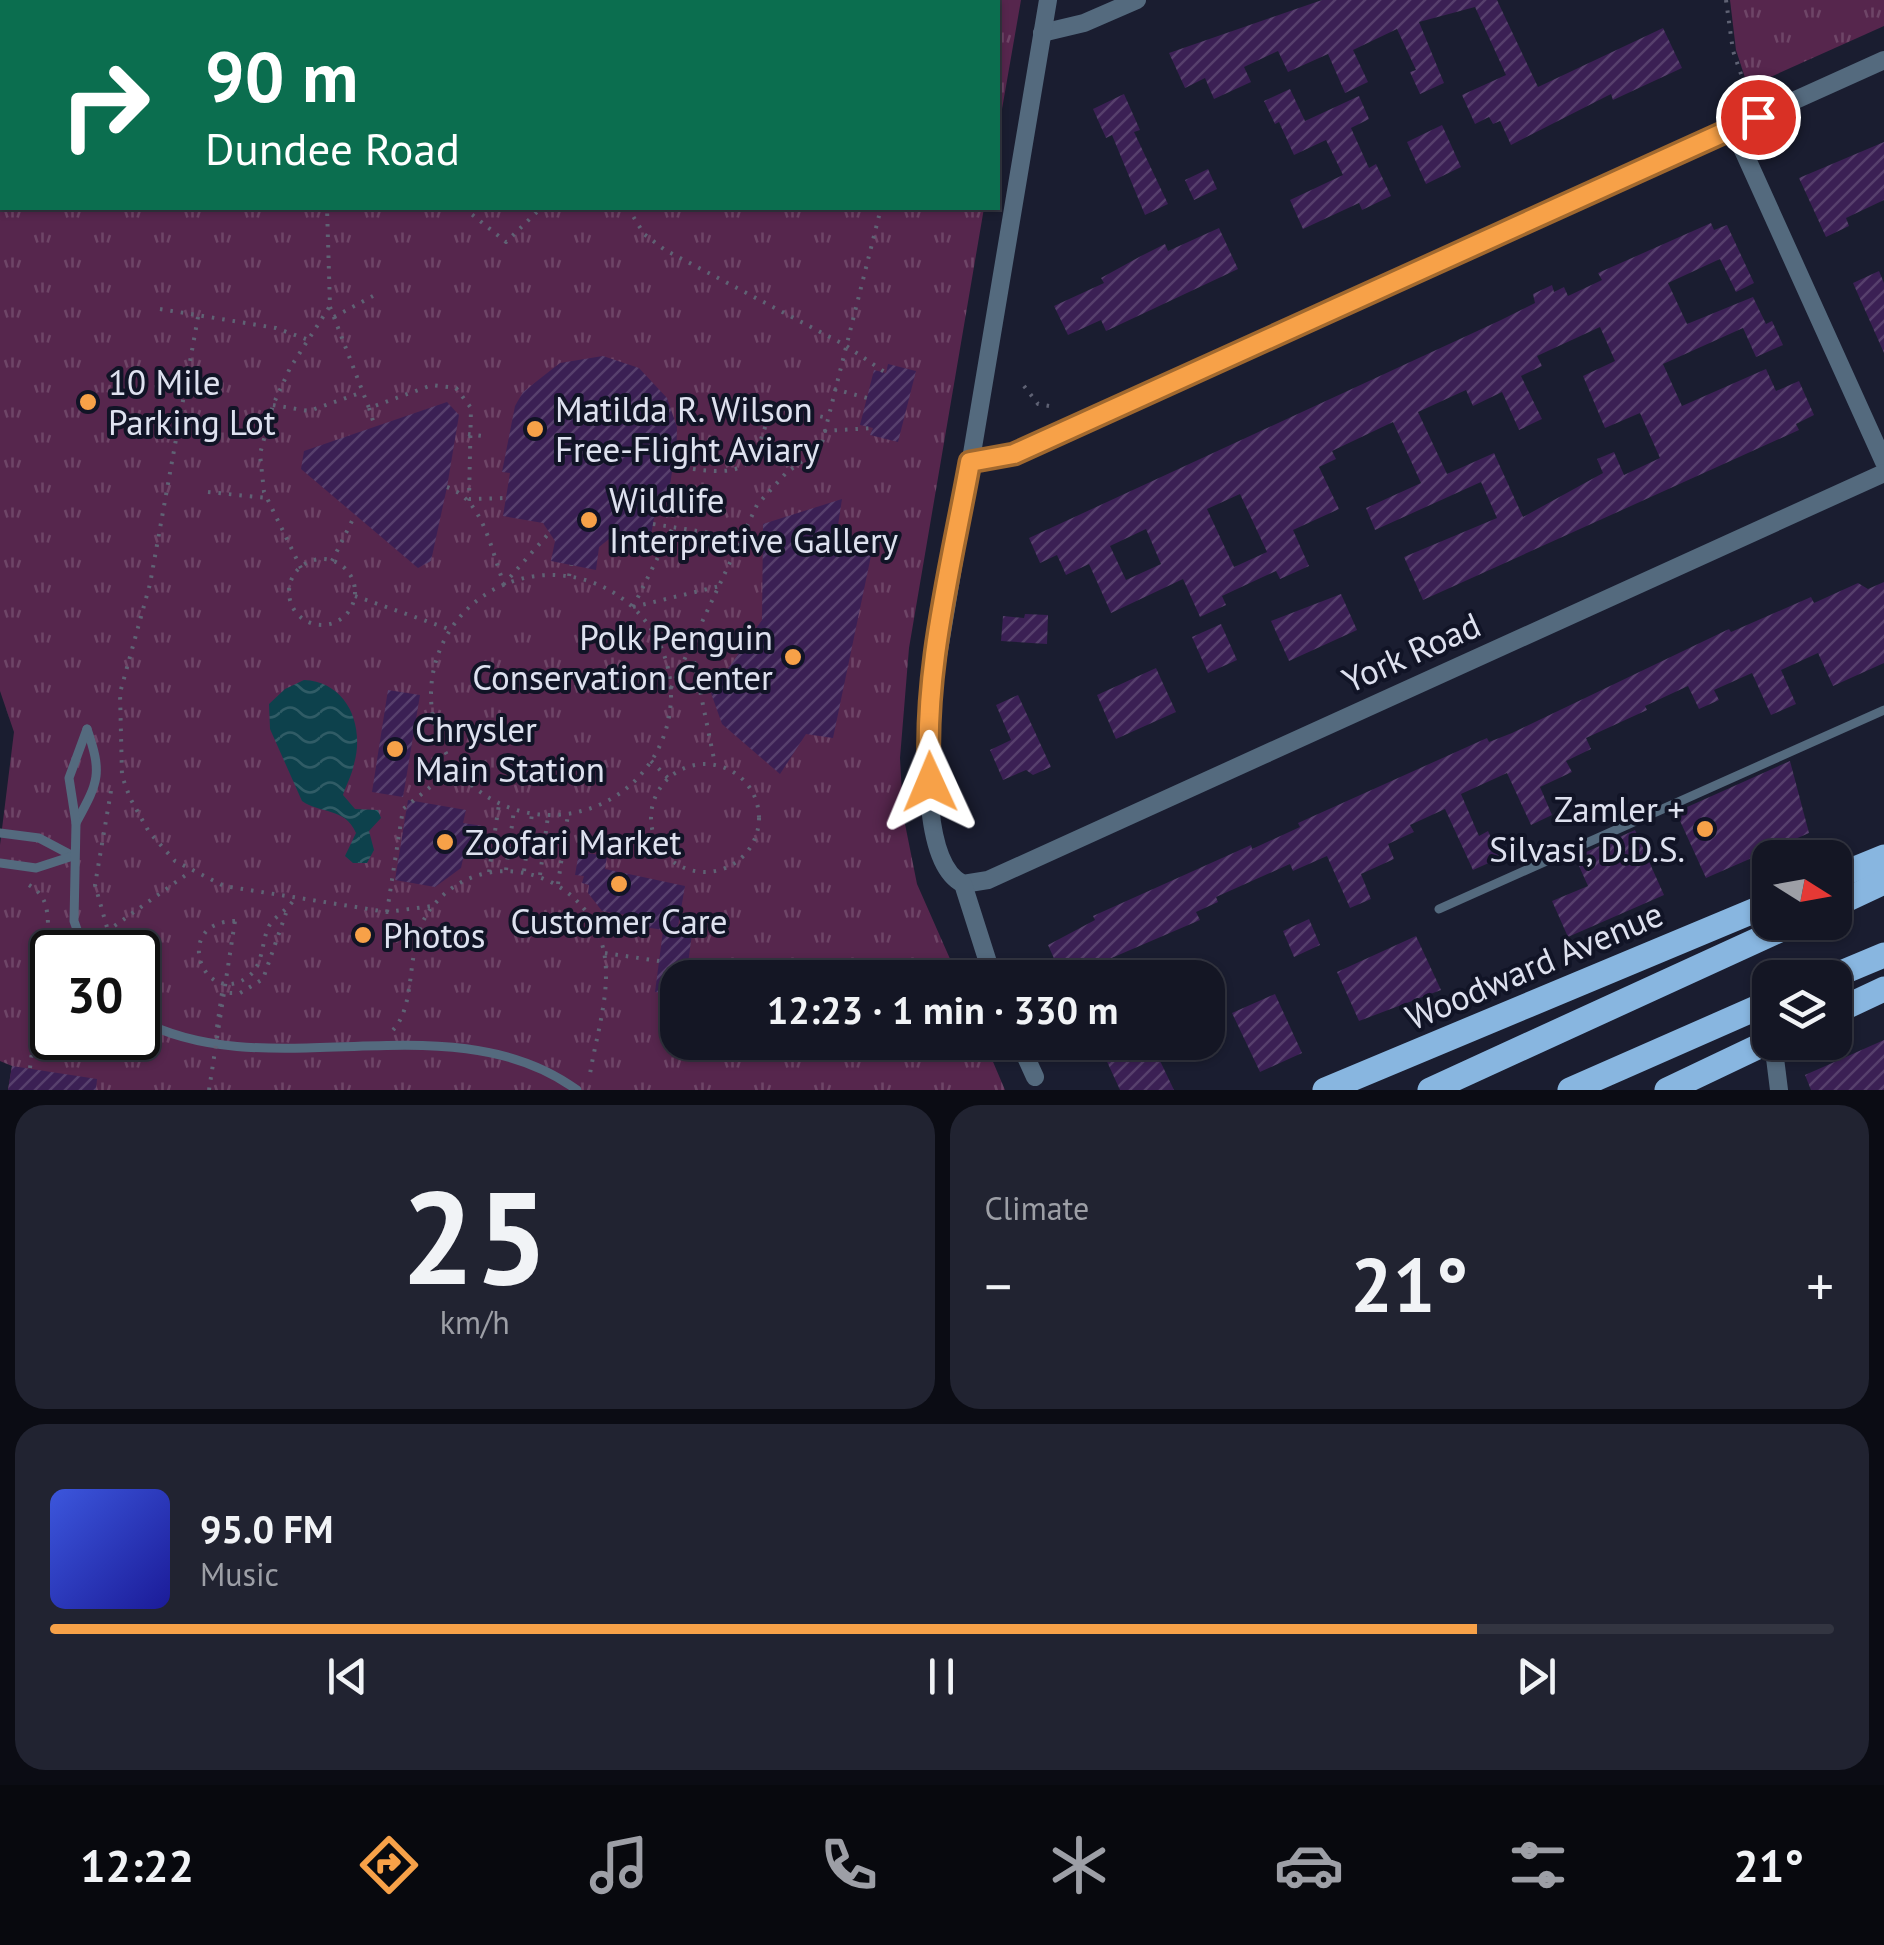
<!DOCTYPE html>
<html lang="en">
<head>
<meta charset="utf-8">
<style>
  :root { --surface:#141624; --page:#212331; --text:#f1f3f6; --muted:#9d9fa6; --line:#333541; --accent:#f7a148 }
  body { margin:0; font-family:"PT Sans",sans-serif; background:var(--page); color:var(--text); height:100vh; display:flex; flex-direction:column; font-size:38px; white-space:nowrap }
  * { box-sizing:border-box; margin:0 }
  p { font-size:32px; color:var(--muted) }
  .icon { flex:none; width:55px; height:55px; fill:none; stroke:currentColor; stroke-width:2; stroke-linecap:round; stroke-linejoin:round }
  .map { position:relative; height:1090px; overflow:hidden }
  .details { display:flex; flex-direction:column; gap:15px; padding:15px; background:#0b0c14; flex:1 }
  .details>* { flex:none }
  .banner { position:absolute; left:0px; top:0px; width:1000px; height:210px; box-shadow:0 2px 8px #0004,0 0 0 2px var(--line); background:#0b6e4f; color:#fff; overflow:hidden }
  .needle { width:65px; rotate:101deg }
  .fabs { position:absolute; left:1752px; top:840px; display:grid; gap:20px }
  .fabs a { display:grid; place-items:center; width:100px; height:100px; border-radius:20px; background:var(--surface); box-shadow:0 2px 8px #0004,0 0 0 2px var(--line); font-size:50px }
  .speed { position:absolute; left:30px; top:930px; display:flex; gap:20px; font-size:50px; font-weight:700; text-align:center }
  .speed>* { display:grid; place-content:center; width:130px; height:130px; border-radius:50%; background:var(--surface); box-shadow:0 2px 8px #0004,0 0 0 2px var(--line); line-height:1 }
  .speed .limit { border:5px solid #111; border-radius:15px; background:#fff; color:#111 }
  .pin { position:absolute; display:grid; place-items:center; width:85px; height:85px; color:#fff; margin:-42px; border:5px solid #fff; border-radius:50%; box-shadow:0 2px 10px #0007 }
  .me { position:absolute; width:110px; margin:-55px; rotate:359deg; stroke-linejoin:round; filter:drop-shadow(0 0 8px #0008) }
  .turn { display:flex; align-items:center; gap:35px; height:210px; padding:0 40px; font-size:45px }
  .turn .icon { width:130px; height:130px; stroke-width:2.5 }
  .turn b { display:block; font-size:70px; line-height:85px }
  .big { font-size:75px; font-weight:800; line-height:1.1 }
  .details .tile { flex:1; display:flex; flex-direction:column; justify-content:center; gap:15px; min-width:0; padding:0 35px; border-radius:30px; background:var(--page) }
  .details .dial { align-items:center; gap:0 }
  .dial b { font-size:130px; line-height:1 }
  .song { display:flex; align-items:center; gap:30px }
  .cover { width:120px; height:120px; border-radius:15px; background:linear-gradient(135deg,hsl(230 70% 55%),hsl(240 70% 35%)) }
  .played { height:10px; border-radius:5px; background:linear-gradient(90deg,var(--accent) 80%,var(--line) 80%) }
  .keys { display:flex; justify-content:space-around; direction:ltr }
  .heat { display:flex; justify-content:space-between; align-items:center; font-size:55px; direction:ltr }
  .details .tiles { flex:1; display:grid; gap:15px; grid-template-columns:1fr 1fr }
  .tile:last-child { grid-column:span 2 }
  .trip { position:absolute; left:660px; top:960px; width:565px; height:100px; border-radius:30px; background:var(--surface); box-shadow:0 2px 8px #0004,0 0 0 2px var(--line); font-weight:800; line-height:100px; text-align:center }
  .menu { display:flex; height:160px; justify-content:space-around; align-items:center; background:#08090e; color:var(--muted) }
  .menu .icon { width:70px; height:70px }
  .menu .current { color:var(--accent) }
  .menu b { font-size:45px; color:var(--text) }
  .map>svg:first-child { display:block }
  .park { fill:url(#park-tufts); fill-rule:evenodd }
  .water { fill:url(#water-waves) }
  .building { fill:url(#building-hatch); fill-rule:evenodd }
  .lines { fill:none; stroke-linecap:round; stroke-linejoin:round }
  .path { stroke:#5f6274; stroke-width:4; stroke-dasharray:2.5 8; stroke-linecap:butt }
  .service { stroke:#546a7e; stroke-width:9 }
  .minor { stroke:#546a7e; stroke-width:18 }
  .primary { stroke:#88b6e0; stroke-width:25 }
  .path-bridge { stroke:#5f6274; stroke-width:4; stroke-dasharray:2.5 8; stroke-linecap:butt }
  .route-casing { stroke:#a1692f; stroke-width:25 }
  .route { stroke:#f7a148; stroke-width:18 }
  .poi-dot { fill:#f7a148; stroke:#111426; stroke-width:4 }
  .labels { text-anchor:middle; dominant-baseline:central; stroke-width:8; stroke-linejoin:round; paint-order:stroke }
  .poi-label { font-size:35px; fill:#dee1ef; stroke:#111426; text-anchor:start }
  .street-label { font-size:35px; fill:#dee1ef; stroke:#111426 }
</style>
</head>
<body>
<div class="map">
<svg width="1884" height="1090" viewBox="0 0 1884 1090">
  <defs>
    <pattern id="park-tufts" width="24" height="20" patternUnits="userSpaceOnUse" patternTransform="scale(2.5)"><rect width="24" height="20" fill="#56264d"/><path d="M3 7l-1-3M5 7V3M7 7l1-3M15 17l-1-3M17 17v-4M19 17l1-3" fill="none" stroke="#6e4567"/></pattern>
    <pattern id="water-waves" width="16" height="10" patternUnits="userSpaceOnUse" patternTransform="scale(2.5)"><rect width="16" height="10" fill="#0d414c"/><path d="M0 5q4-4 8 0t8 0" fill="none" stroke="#305c66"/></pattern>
    <pattern id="building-hatch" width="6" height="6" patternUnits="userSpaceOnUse" patternTransform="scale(2.5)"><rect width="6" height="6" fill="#3b2054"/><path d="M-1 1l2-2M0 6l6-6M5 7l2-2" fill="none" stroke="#57406d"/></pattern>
  </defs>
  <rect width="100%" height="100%" fill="#1a1d30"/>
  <!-- park -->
  <g class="park">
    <path d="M0,0H1021L998,132V2H2V208H984L909,648L900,758L903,814L917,884L958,977L678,978V1042L985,1043L1005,1090H8L12,1066L0,1061V845L14,732L0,691ZM52,952H138V1038H52Z"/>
    <path d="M1730,0H1884V26L1748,87L1736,50Z"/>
  </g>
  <!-- water -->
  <path class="water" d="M304,680C347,682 365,725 354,764C352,775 346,785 343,795L355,809L378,810L381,818L369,831L374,850L367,863H353L345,856L356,833C345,807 320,814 302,801L270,729L269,704L285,689Z"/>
  <!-- building -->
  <g class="building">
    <path d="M1322,0H1497L1538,87L1663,28L1682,68L1613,100L1611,94L1511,145L1500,121L1493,124L1489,117L1475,124L1462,95L1506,75L1475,7L1419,22L1444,83L1420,94L1410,72L1416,70L1397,29L1353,50L1368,82L1345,93L1328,54L1288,72L1278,51L1244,67L1251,82L1214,99L1205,78L1185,88L1169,53Z"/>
    <path d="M1290,89L1305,121L1359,96L1369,119L1351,128L1369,168L1376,164L1391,196L1362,210L1359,203L1303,229L1290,200L1343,175L1326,140L1294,155L1279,122L1275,124L1264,101Z"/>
    <path d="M1124,94L1140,130L1134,132L1168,204L1145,215L1112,135L1106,138L1093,109Z"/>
    <path d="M1442,125L1461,167L1426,184L1407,142Z"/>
    <path d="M1884,142V200L1846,218L1849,226L1826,237L1799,178Z"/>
    <path d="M1208,169L1217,189L1194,200L1185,180Z"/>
    <path d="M1711,223L1714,230L1727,225L1754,283L1736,292L1720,259L1668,283L1687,324L1753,297L1766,324L1772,321L1783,345L1756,357L1743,328L1663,364L1682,406L1766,369L1776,391L1799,381L1814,415L1796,424L1799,430L1423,600L1404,557L1497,518L1481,482L1375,530L1366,508L1421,483L1393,422L1332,451L1336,459L1319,467L1339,509L1293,530L1309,566L1280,579L1276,571L1222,596L1226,605L1200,617L1183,579L1111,613L1089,564L1066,575L1057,555L1040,563L1029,538L1501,320L1535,303L1533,294L1552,285L1554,292L1564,287L1568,296L1602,280L1598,273ZM1600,327L1615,361L1583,376L1605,428L1640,413L1660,458L1624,475L1614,452L1597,459L1603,473L1523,517L1494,453L1447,474L1418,412L1466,390L1473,406L1502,392L1519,430L1542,419L1521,376L1542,366L1537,356ZM1240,494L1267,552L1234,567L1207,509ZM1146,529L1161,564L1126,580L1110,546Z"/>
    <path d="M1219,228L1238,269L1106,331L1101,320L1068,335L1054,306L1104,283L1101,278L1141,256L1165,244L1168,251Z"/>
    <path d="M1879,271L1884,283V353L1853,283Z"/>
    <path d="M603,356L639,368L667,398L677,427L676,472H672L668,498L658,497L650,540L614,535L599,547L596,570L551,561L555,541L543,523L503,516L510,473L502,472L515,406L523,392L560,363Z"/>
    <path d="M888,364L916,371L898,442L870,435L873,428L860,425L874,370L886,373Z"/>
    <path d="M447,402L459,415L447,487L431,561L418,568L301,469L304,451Z"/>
    <path d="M842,499L835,545L872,551L833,738L806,734L780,774L722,724L711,693L762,620L763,524Z"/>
    <path d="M1884,582V663L1833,686L1818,653L1781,670L1796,704L1771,715L1752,673L1714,690L1719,700L1699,709L1688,686L1645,706L1647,710L1586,738L1591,749L1566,761L1572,772L1540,787L1552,815L1531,825L1507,773L1461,794L1479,836L1488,831L1500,858L1473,870L1445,809L1410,825L1414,832L1388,844L1394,859L1361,874L1371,899L1350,908L1327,856L1293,871L1290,864L1216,897L1218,902L1196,912L1200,920L1079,972L1073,958L1056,963L1048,945L1095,920L1093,916L1251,845L1252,849L1300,827L1298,823L1487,738L1489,742L1512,733L1729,629L1731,632L1811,597L1814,603L1858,583L1868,589Z"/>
    <path d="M1341,594L1357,630L1289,661L1271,621Z"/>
    <path d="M1025,614L1048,615L1047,644L1001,641L1003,616L1024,618Z"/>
    <path d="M1221,624L1237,660L1208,673L1192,637Z"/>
    <path d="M1156,668L1176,712L1116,739L1097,695Z"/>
    <path d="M388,690L420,695L403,797L372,792Z"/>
    <path d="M1018,695L1051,767L1033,775L1026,770L1003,780L990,750L1011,740L996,705Z"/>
    <path d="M1790,761L1809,833L1706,878L1676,812Z"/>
    <path d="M408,800L466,810L463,823L483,826L479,854L463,859L461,868L435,887L395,880Z"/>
    <path d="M1635,830L1664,895L1568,937L1552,901L1588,886L1575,857Z"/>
    <path d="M579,852L607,856L605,869L685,886L677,932L644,927L646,918L602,911L588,893L589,885L582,883L584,876L575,875Z"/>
    <path d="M1309,919L1320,945L1294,957L1283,931Z"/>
    <path d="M663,931L692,934L686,978H678V995L655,992Z"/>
    <path d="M1416,936L1441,990L1359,1021L1337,972Z"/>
    <path d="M1275,994L1302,1053L1260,1072L1232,1013Z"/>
    <path d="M1884,1040V1090H1811L1805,1075Z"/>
    <path d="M1098,1042H1151L1174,1090H1120Z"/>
    <path d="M12,1066L97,1079L96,1090H8Z"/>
  </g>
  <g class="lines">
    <!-- path -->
    <g class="path">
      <path d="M928,0V2"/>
      <path d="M1726,0L1733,51L1749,97"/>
      <path d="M364,2L365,0"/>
      <path d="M477,2L481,0"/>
      <path d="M591,2V0"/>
      <path d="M464,208L506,242L541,208"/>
      <path d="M628,208L644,234L665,250L845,345L886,373"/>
      <path d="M330,307L369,408L432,385L456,388L471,408L469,499L506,498"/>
      <path d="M160,309L276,328L306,339"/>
      <path d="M198,317L150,584L120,693L122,776L130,798L149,832L175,861L224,886L387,912L432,906"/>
      <path d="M334,317L373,296"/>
      <path d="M1024,386L1038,404L1049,406"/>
      <path d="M834,389L871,399"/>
      <path d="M273,405L309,411L363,392"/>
      <path d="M369,408L374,424"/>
      <path d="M824,431L873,428"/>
      <path d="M468,434L482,436"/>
      <path d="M693,469C757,478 754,458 772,406L828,418"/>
      <path d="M447,487C484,500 491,551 504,584L550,532"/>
      <path d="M208,492L267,498"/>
      <path d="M653,524L742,538"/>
      <circle cx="322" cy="592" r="33"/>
      <path d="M332,561L355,515"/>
      <path d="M301,568L264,492L260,454L273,405L290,368L330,306L327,208"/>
      <circle cx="551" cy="695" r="120"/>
      <path d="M569,576L571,565"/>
      <path d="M355,596L449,629"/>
      <path d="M633,607L720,586"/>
      <path d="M633,607L673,527"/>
      <path d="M692,651L715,764"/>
      <path d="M671,688L757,505L786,473L821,447L881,208"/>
      <path d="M651,761L668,778"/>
      <circle cx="705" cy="818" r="54"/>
      <path d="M111,791L95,885L114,952"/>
      <path d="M506,870L514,810"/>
      <path d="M524,871L532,814"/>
      <path d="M489,872L499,804"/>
      <path d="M540,875L548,816"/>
      <path d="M558,884L568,814"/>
      <path d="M29,885C45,895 47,905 48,923"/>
      <path d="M387,912L403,809L455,767"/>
      <path d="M235,921C170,922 204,1011 249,976C264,964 261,942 269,926C276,915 288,910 295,898"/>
      <path d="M106,932L190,872"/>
      <path d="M605,953L659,961"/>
      <path d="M138,991L148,1003"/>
      <path d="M217,1027L222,993H240L263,979L286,913"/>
      <path d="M393,1030C419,1002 403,943 432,907C482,844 581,869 602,944C614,984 596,1035 590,1074"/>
      <path d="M30,1068L45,943"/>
    </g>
    <!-- service -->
    <g class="service">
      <path d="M76,823C98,782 103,775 87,729"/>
      <path d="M0,833L39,838L73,856"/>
      <path d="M0,863L36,868L73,856"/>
      <path d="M1439,909L1884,710"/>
      <path d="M60,934L70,952"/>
      <path d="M85,952L74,921L76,823L69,778L87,729"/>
      <path d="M138,1019C269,1090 450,997 577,1090"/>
    </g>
    <!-- minor -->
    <g class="minor">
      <path d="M1042,33L1084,23L1137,0"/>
      <path d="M1733,128L1884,462"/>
      <path d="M970,462L1013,454L1884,60"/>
      <path d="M963,884L988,880L1884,473"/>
      <path d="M993,978L963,884C920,863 928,747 930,704L1048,0"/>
      <path d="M1019,1042L1035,1077"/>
      <path d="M1773,1042L1779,1090"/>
    </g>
    <!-- primary -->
    <g class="primary">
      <path d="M1835,877L1884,857"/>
      <path d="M1835,905L1884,882"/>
      <path d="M1829,978L1884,955"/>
      <path d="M1835,1012L1884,989"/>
      <path d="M1325,1090L1770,904"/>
      <path d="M1430,1090L1797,922"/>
      <path d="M1570,1090L1770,1002"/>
      <path d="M1667,1090L1770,1041"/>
    </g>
    <!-- path-bridge -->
    <path class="path-bridge" d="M209,1090L235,921"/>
  </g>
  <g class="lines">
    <defs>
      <path id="route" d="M930,782C922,676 951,567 970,462L1014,454L1758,117"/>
    </defs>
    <!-- route casing -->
    <use href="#route" class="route-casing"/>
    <!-- route -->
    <use href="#route" class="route"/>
  </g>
  <!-- markers -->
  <g class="poi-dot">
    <circle cx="88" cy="402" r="10"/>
    <circle cx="535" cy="429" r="10"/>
    <circle cx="589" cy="520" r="10"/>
    <circle cx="793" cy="657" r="10"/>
    <circle cx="395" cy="749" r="10"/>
    <circle cx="1705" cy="829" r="10"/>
    <circle cx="445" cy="842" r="10"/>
    <circle cx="619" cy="884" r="10"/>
    <circle cx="363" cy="935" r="10"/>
  </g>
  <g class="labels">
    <!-- poi labels -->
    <g class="poi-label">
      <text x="108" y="382">10 Mile<tspan x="108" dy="40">Parking Lot</tspan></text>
      <text x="555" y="409">Matilda R. Wilson<tspan x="555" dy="40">Free-Flight Aviary</tspan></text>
      <text x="609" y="500">Wildlife<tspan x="609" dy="40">Interpretive Gallery</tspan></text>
      <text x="773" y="637" text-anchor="end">Polk Penguin<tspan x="773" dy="40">Conservation Center</tspan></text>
      <text x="415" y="729">Chrysler<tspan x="415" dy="40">Main Station</tspan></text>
      <text x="1685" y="809" text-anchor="end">Zamler +<tspan x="1685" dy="40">Silvasi, D.D.S.</tspan></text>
      <text x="465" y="842">Zoofari Market</text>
      <text x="619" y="921" text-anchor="middle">Customer Care</text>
      <text x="383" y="935">Photos</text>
    </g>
    <!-- street labels -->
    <g class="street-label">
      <text transform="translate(1411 652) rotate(-24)">York Road</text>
      <text transform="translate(1534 965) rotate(-23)">Woodward Avenue</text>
    </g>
  </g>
</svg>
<div class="fabs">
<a><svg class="needle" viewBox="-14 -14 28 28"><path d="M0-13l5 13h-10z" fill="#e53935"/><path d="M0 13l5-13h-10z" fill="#9d9fa6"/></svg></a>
<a><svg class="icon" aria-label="layers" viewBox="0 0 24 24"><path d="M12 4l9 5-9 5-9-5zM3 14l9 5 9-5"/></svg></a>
</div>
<div class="speed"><div class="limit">30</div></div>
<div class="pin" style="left:1758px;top:117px;background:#d93025"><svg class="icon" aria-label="arrive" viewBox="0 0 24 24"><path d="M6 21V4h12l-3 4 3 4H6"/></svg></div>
<svg class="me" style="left:930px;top:782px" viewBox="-20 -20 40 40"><path d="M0-17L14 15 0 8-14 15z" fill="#f7a148" stroke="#fff" stroke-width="4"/></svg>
<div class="trip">12:23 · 1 min · 330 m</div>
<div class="banner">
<div class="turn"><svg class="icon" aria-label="right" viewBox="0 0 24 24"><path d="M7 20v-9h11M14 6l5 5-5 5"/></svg><div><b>90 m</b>Dundee Road</div></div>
</div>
</div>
<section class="details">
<div class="tiles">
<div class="tile dial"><b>25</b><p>km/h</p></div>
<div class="tile"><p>Climate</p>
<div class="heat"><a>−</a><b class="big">21°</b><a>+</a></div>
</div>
<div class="tile">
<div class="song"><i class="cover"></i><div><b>95.0 FM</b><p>Music</p></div></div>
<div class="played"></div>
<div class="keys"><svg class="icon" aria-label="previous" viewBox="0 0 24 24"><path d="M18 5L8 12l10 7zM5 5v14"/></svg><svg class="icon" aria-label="pause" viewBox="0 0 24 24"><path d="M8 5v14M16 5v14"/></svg><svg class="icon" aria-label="next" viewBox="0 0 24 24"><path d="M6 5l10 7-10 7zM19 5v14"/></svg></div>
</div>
</div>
</section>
<nav class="menu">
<b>12:22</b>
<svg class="icon current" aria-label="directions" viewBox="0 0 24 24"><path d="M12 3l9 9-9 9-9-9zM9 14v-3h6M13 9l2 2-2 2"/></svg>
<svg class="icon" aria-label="music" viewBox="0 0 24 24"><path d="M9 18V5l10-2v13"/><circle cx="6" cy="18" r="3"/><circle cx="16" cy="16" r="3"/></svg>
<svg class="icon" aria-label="phone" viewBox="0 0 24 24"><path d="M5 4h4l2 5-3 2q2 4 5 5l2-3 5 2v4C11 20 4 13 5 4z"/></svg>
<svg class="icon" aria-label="climate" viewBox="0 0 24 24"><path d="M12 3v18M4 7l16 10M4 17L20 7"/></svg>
<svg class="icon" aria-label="car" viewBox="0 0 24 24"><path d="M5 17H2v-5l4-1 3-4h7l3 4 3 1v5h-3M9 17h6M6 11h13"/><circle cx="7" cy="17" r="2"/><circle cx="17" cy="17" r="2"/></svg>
<svg class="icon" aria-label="filters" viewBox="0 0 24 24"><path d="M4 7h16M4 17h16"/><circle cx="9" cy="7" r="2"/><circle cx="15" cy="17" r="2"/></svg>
<b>21°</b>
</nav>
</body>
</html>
